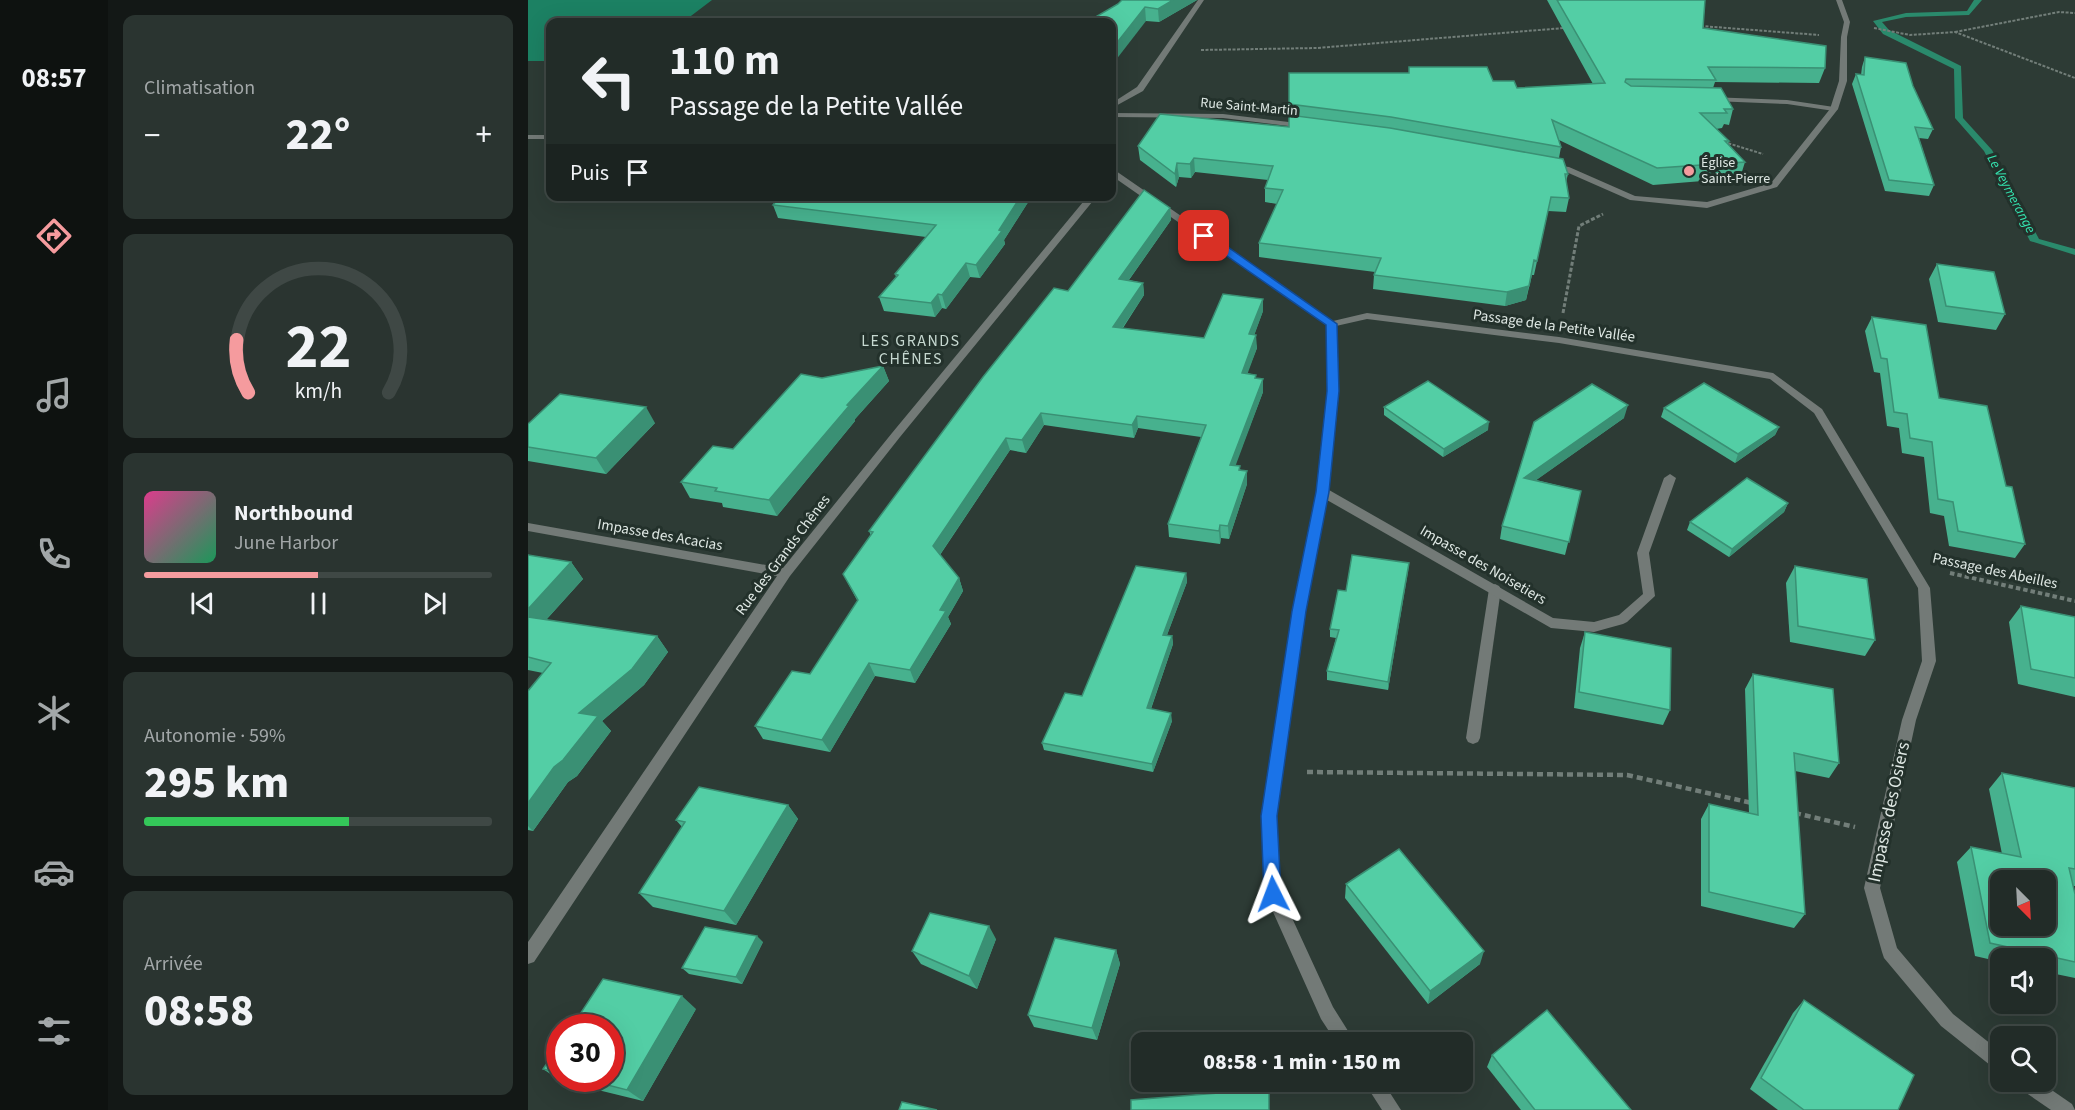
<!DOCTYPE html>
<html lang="fr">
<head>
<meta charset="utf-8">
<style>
  :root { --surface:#222c28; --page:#2a3430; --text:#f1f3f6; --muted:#a2a7a8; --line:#3f4845; --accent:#f59b9e }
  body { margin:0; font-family:"Source Sans 3",sans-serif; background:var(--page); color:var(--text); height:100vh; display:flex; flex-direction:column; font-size:22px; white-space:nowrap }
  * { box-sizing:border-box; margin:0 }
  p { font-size:20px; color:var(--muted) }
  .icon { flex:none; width:33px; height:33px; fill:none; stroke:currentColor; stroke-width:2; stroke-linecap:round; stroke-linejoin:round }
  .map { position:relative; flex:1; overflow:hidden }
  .panel { display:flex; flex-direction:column; gap:15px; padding:15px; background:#131816; width:420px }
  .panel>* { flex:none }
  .guide { position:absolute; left:18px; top:18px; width:570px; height:183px; border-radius:12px; box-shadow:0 6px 24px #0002,0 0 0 2px var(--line); background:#222c28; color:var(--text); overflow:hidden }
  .needle { width:39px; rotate:156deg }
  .buttons { position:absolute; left:1462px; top:870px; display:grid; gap:12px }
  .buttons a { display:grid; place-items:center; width:66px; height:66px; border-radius:12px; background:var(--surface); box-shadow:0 6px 24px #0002,0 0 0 2px var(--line); font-size:30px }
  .speed { position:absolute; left:18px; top:1014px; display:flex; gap:12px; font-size:30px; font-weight:700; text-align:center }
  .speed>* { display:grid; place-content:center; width:78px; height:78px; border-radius:50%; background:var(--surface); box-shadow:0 6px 24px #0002,0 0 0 2px var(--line); line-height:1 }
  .speed .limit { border:9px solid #d22; background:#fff; color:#111 }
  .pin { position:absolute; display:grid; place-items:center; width:51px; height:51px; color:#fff; margin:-26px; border-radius:12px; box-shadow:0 3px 9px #0006 }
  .me { position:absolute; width:66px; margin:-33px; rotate:357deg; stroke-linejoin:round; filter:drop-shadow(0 0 4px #0008) }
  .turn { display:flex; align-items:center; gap:21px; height:126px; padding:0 24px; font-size:27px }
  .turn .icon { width:78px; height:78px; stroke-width:2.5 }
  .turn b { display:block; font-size:42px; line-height:51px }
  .then { display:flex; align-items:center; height:57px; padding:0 24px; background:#0003; gap:12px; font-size:22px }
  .big { font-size:45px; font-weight:800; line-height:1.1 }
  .panel .card { flex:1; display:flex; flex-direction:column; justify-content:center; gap:9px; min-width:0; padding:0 21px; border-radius:12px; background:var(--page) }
  .panel .dial { align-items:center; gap:0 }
  .dial svg { height:156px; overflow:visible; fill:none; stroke:var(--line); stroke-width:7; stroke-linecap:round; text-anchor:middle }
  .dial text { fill:var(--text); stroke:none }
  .song { display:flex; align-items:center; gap:18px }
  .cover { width:72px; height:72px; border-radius:9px; background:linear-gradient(135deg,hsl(330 70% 55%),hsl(150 70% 35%)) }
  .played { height:6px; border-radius:3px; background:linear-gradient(90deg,var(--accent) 50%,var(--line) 50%) }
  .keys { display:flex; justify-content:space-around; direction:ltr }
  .heat { display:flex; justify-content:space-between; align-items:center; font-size:33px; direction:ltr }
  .charge { height:9px; border-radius:4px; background:linear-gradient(90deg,#34c759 59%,var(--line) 0) }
  .trip { position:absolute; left:603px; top:1032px; width:342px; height:60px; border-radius:12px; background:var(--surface); box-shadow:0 6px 24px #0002,0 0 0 2px var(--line); font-weight:800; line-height:60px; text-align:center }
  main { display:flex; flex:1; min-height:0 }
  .menu { display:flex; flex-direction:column; width:108px; justify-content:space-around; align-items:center; background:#0e1210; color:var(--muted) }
  .menu .icon { width:42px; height:42px }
  .menu .active { color:var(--accent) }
  .menu b { font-size:27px; color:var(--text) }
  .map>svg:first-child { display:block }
  .forest { fill:#1c8163 }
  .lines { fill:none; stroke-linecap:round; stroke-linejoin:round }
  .stream { fill:#2a8a6c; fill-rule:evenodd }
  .path-far3 { stroke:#727e79; stroke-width:2; stroke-dasharray:3 1.5; stroke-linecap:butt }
  .path-far2 { stroke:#727e79; stroke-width:3; stroke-dasharray:4 2; stroke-linecap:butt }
  .path-far1 { stroke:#727e79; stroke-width:4; stroke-dasharray:4.5 3; stroke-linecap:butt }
  .path { stroke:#727e79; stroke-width:4.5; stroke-dasharray:6 4; stroke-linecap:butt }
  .service { fill:#737a77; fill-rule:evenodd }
  .minor { fill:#737a77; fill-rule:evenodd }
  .wall { fill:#47b18e }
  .shaded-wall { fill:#3a9074 }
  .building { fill:#53cea5; stroke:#3a9074; stroke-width:1.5; fill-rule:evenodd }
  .route { fill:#1a73e8; stroke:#114b97; stroke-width:1.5 }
  .poi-dot { fill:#f59b9e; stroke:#23312b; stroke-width:2 }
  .labels { text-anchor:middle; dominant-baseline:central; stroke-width:6; stroke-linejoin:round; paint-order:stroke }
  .far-street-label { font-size:14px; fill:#dfe8e4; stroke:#23312b }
  .far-poi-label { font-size:14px; fill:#dfe8e4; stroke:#23312b; text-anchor:start }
  .far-water-label { font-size:14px; font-style:italic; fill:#34e4b0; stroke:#23312b }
  .street-label { font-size:15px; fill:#dfe8e4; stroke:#23312b }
  .neighbourhood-label { font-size:16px; letter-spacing:1.5px; fill:#c6d8d0; stroke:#23312b }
  .near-street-label { font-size:18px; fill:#dfe8e4; stroke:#23312b }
</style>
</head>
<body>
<main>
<nav class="menu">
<b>08:57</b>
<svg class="icon active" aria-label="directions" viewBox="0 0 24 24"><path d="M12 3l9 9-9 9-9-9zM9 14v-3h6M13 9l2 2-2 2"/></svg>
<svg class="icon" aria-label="music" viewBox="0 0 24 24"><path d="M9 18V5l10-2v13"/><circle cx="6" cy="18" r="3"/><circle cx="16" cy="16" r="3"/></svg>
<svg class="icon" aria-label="phone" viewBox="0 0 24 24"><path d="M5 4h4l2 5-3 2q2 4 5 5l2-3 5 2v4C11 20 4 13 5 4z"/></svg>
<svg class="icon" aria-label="climate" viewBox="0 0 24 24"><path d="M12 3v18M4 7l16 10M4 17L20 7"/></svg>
<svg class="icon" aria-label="car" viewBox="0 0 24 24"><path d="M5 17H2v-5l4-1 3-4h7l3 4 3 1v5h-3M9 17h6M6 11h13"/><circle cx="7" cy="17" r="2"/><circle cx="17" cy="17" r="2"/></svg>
<svg class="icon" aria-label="filters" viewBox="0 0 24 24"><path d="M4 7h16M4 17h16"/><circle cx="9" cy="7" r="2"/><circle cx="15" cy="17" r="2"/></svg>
</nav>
<section class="panel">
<div class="card"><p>Climatisation</p>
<div class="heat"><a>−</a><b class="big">22°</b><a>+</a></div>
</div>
<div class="card dial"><svg viewBox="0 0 100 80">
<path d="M14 69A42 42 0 1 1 86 69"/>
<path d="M14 69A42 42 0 0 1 8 42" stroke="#f59b9e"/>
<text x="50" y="56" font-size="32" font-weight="700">22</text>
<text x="50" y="72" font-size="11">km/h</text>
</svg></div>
<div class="card">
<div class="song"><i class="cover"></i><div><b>Northbound</b><p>June Harbor</p></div></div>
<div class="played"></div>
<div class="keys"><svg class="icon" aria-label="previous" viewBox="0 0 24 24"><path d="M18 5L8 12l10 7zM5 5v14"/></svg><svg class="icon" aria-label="pause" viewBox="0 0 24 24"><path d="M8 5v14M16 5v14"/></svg><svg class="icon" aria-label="next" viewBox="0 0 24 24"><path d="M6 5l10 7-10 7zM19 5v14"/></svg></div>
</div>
<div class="card"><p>Autonomie · 59%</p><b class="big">295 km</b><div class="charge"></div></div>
<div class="card"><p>Arrivée</p><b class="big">08:58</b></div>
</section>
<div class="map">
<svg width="1547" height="1110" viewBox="0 0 1547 1110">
  <rect width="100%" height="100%" fill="#2d3b35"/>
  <!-- forest -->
  <path class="forest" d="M0,0H184L155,22H22V61H0Z"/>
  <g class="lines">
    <!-- stream -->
    <path class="stream" d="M1446,0H1454L1441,15L1378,17L1354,22L1361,30L1433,66L1435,118L1464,150L1511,239L1547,249V255L1502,241L1456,151L1427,118L1426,69L1355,34L1345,21L1378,13L1439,11Z"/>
    <!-- path-far3 -->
    <g class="path-far3">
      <path d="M1173,26L1291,35"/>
      <path d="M1346,28L1382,35L1427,32L1547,78"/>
      <path d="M1427,32L1531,12L1547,13"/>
      <path d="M673,50L789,48L1036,28"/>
      <path d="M1196,142L1235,154"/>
    </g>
    <!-- path-far2 -->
    <path class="path-far2" d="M1035,313L1051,226L1075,214"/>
    <!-- path-far1 -->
    <path class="path-far1" d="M1422,573L1547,601"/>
    <!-- path -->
    <g class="path">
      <path d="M779,772L1099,775L1224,803"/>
      <path d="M1267,813L1327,827"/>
    </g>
    <!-- service -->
    <g class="service">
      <path d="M1182,97L1259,100L1306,107L1310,109L1306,111L1259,104L1185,101H1182Z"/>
      <path d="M967,584L971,586L973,589L952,738L950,742L945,744L940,742L938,738L961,589L963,586Z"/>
    </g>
    <!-- minor -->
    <g class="minor">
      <path d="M670,0H676L615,91L584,108V103L609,87Z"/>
      <path d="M1308,0H1314L1322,22L1319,37V81L1310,109L1249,187L1179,208L1102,200L1036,171L1021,167L1025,165L1041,167L1107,196L1179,202L1243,183L1302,109L1311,81L1313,37L1316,22Z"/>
      <path d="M584,113L695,114L777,124L781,126L777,128L695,118L584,117Z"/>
      <rect x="0" y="135" width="22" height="4"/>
      <path d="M584,171H588L805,321L839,313L1031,337L1245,373L1294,409L1402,588L1408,661L1388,720L1352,888L1369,948L1425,1014L1473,1052V1072L1467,1069L1413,1026L1356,958L1354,952L1336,888L1374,720L1394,661L1390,588L1286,413L1242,379L1031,343L839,319L808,326L810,391L801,490L1025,618L1066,622L1091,615L1115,594L1109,553L1136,478L1142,474L1148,478L1121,553L1127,596L1099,622L1095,624L1066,632L1023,628L799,500L777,611L748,816L753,894L805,1007L827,1042H808L793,1019L737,894L734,816L765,611L789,492L800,391L798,325L584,176Z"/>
      <path d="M560,196H569L372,437L262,576L6,962L0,964V942L249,576L0,531V523L255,568L364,433Z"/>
      <path d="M836,1082H855L873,1110H854Z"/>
      <path d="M1488,1082H1512L1544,1104L1547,1110H1523L1491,1088Z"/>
    </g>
  </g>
  <!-- wall -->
  <g class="wall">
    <path d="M594,0H669L631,22L618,21L590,4Z"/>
    <path d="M1019,0H1177L1175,28L1297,68L1291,83L1187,82L1185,88L1205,109L1201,125L1196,124L1194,128L1188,129L1201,141L1200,144L1217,162L1212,178L1125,185L1031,140L1033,147L1031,158L1040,174L1038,182L1041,198L1038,212L1020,211L1006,275H1004L998,300L977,306L845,289L846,275L847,272L731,257V243L749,204L737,202V188L740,180L667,172L663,178L651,177L648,187L612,160L610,146L761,127V73H881V67L965,81L989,88L1065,84Z"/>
    <path d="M1337,57L1385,86L1405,129L1400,139L1391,138L1406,185L1401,196L1357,191L1324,84L1328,74L1333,75L1334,67Z"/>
    <path d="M504,196L476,240L477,244L452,278L442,277L418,309L414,308L407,317L356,311L351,297L368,277L367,274L398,237L250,218L245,205Z"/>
    <path d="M642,208L643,220L601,280L615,283L616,295L595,328L676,338L735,311L726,335L729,348L719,373L728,375V378L735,392L707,465L713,470L719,471V484L701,539L693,538L692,544L641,537L640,524L673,437L610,428L606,438L516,425L498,453L482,450L412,555L431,578L435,591L420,617L423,624L387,683L347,676L302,752L235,739L227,726L282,674L330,602L315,574L343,536L341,531L540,291Z"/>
    <path d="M1409,264L1477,314L1468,330L1410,322L1401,279Z"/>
    <path d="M1344,317L1411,398L1478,486L1497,544L1487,558L1421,546L1416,516L1402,513L1396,457L1374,453L1371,428L1359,426L1352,373L1346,372L1337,331Z"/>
    <path d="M355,366L361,381L327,419V421L249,516L195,507L194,503L162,498L153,482L205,449L294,378Z"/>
    <path d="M856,407L960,430L915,457L856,415Z"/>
    <path d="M1136,408L1251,427L1247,435L1207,463L1133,417Z"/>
    <path d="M1096,418L1008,480L1053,491L1037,555L972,539L974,526L1006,422Z"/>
    <path d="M127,423L78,474L0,461V424Z"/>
    <path d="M1260,503L1256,512L1201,557L1159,530L1162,522Z"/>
    <path d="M0,555L43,562L55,579L18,620L129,636L140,652L116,685L74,721L83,731L49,776L40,782L5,831L0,830V691L15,673L0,670Z"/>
    <path d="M881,563L860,690L799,680V671L808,638L802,637V629L818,591Z"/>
    <path d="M1267,566L1347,640L1337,656L1262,642L1258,583Z"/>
    <path d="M658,573L659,582L639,635L644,636L645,644L623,709L644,721L625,772L516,750L514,743Z"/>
    <path d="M1493,606L1547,617V697L1490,684L1481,622Z"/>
    <path d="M1057,632L1142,710L1135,725L1046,708L1052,648Z"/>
    <path d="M1225,674L1311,763L1301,778L1267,771L1277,914L1266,928L1173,906V819L1181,804L1221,813L1217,689Z"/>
    <path d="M1474,773L1547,788V886H1545L1547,894V978L1518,972V958H1473V962L1447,956L1429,862L1443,847L1474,854L1461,789Z"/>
    <path d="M260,805L270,819L208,925L125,907L111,893L154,827L148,820Z"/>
    <path d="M818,884L952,964L900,1004L817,898Z"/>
    <path d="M468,939L449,989L393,964L384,951Z"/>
    <path d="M235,942L214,984L161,974L154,968Z"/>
    <path d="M588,950L592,964L569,1040L506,1027L500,1015Z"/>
    <path d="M1276,1000L1370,1110H1250L1222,1089L1265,1013Z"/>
    <path d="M168,1009L115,1101L33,1081L15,1069L32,1044V1078H82Z"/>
    <path d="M964,1055L1103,1110H993L959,1067Z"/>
  </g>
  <!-- shaded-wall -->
  <g class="shaded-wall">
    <path d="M645,0H669L631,22L630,9Z"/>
    <path d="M617,7L618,21L584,65V49Z"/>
    <path d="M666,158L667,172L663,178L662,164Z"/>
    <path d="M649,163L651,177L648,187L647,174Z"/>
    <path d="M165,196H191L167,199Z"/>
    <path d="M493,196H504L476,240L477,244L452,278L448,265Z"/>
    <path d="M642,208L643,220L593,291L591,279Z"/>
    <path d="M1006,260L998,300L977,306L979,292Z"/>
    <path d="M438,263L442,277L418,309L414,295Z"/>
    <path d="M615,283L616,295L587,339L585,327Z"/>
    <path d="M410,294L414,308L407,317L403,303Z"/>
    <path d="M735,299V311L722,347L721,334Z"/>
    <path d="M728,335L729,348L715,386L714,373Z"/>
    <path d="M355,366L361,381L327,419V421L249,516L241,500L319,405Z"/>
    <path d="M735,379V392L703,478L702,465Z"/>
    <path d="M1100,405L1096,418L993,491L996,478Z"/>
    <path d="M118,407L127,423L78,474L68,458Z"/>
    <path d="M513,413L516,425L498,453L494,440Z"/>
    <path d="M609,416L610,428L606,438L604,425Z"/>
    <path d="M961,422L960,430L915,457L916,449Z"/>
    <path d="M1251,427L1247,435L1207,463L1210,454Z"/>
    <path d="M478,438L482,450L409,559L405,546Z"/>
    <path d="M719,471V484L701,539L700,526Z"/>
    <path d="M1260,503L1256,512L1201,557L1204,549Z"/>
    <path d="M692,525L693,538L692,544L691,531Z"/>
    <path d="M43,562L55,579L7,632L0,624V609Z"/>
    <path d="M881,563L880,572L860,690V682Z"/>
    <path d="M658,573L659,582L636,643L635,635Z"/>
    <path d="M431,578L435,591L420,617L423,624L387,683L382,670L412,610Z"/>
    <path d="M129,636L140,652L116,685L74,721L83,731L49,776L40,782L5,831L0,826V803L51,713Z"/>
    <path d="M644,636L645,644L620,717L619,708Z"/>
    <path d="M341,663L347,676L302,752L294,740Z"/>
    <path d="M643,713L644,721L625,772L624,764Z"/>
    <path d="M260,805L270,819L208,925L196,911Z"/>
    <path d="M461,926L468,939L449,989L441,976Z"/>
    <path d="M229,936L235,942L214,984L208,977Z"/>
    <path d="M588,950L592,964L569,1040L564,1028Z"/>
    <path d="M956,951L952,964L900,1004L902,991Z"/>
    <path d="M154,996L168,1009L115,1101L99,1090Z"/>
  </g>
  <!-- building -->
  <g class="building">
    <path d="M594,0H645L630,9L617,7L584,49V22H559L590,4Z"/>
    <path d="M1029,0H1177L1175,28L1298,46L1297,68L1180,67L1188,80L1098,79L1097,82L1103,86L1193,88L1205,109H1196L1199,113H1172L1201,141H1197L1217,162L1129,168L1024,120L1033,147L863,117L761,104V73H881V67H959L965,81H986L989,88L1077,83Z"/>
    <path d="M1337,57L1378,63L1385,86L1405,129L1387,127L1406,185L1361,180L1328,74L1336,75Z"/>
    <path d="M632,114L761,127V115L862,128L1035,159L1040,174H1037L1041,198L1023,197L1009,261L1006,260L1001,286L979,292L846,275L853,258L731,243L755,190L737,188L745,166L666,158L662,164L649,163L647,174L610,146Z"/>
    <path d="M616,190L642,208L591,279L615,283L585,327L676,338L695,294L735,299L721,334L728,335L714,373L728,375L727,378L735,379L702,465L712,466L711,470L719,471L700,526L692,525L691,531L640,524L678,425L609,416L604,425L513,413L494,440L478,438L405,546L431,578L412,610L418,611L382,670L341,663L294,740L227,726L264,671L282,674L330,600L315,574L345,532L341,531L455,377L526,288L540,291Z"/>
    <path d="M252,196H493L471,230L474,231L448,265L438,263L414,295L410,294L403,303L351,297L370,275L367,274L408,225L245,205Z"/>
    <path d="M1409,264L1466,272L1477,314L1418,306Z"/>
    <path d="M1344,317L1398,325L1411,398L1459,406L1478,486L1484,487L1497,544L1430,531L1425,502L1410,499L1404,442L1382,438L1379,414L1366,412L1359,359L1353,358Z"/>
    <path d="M355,366L319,405L321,406L241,500L187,491L189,488L153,482L185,446L205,449L273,374L294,378Z"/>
    <path d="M900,381L961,422L916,449L856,407Z"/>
    <path d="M1176,383L1251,427L1210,454L1136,408Z"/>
    <path d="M1064,384L1100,405L996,478L1053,491L1041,542L974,526L1006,422Z"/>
    <path d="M32,394L118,407L68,458L0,447V424Z"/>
    <path d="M1219,478L1260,503L1204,549L1162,522Z"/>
    <path d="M0,555L43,562L0,609Z"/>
    <path d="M824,555L881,563L860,682L799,671L811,630L802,629L810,590L818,591Z"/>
    <path d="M608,566L658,573L635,635L644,636L619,708L643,713L624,764L514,743L537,693L554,696Z"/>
    <path d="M1267,566L1339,579L1347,640L1270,626Z"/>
    <path d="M1493,606L1547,617V678L1503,669Z"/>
    <path d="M0,617L129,636L104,669L51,713L70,716L35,760L26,767L0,803V691L23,663L0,657Z"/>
    <path d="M1057,632L1143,648L1142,710L1051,692Z"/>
    <path d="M1225,674L1305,689L1311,763L1266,753L1277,914L1181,892V804L1230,815Z"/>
    <path d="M1474,773L1547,788V869L1541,868L1547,894V962L1462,943L1443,847L1493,857ZM1473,880H1518V926H1473Z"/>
    <path d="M171,787L260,805L196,911L111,893L157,822L148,820Z"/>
    <path d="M871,849L956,951L902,991L818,884Z"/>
    <path d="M402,913L461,926L441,976L384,951Z"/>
    <path d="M177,927L229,936L208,977L154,968Z"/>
    <path d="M527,938L588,950L564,1028L500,1015Z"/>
    <path d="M75,979L154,996L99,1090L52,1078H82V1028H43Z"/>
    <path d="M1276,1000L1386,1075L1370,1110H1276L1233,1078Z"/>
    <path d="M1019,1010L1103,1110H1007L964,1055Z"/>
    <path d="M32,1044V1073L15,1069Z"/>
    <path d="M741,1089V1110H603V1100Z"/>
    <path d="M374,1102L409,1110H371Z"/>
  </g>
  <!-- route -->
  <path class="route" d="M673,233H680L809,324L811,391L801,492L778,611L749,816L753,894L751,900L745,902L738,900L736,894L733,816L764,611L788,492L799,391L798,325L673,238Z"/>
  <!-- markers -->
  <circle class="poi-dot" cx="1161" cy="171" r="6"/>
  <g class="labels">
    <!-- far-street labels -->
    <g class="far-street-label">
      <text transform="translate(721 107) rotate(5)">Rue Saint-Martin</text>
    </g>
    <!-- far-poi labels -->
    <g class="far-poi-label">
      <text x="1173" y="163">Église<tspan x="1173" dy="16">Saint-Pierre</tspan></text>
    </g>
    <!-- far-water labels -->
    <g class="far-water-label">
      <text transform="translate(1483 194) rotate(62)">Le Veymerange</text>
    </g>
    <!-- street labels -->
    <g class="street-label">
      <text transform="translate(1026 326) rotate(8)">Passage de la Petite Vallée</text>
      <text transform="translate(132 535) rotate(10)">Impasse des Acacias</text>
      <text transform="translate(255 555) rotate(-53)">Rue des Grands Chênes</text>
      <text transform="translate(955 565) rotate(30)">Impasse des Noisetiers</text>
      <text transform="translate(1467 571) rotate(12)">Passage des Abeilles</text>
    </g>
    <!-- neighbourhood labels -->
    <g class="neighbourhood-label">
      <text x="383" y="341">LES GRANDS<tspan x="383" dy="18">CHÊNES</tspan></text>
    </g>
    <!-- near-street labels -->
    <g class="near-street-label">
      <text transform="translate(1361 812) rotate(-78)">Impasse des Osiers</text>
    </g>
  </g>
</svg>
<div class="buttons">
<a><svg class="needle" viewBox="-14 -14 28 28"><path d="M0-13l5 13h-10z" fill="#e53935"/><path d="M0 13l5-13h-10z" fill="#a2a7a8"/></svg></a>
<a><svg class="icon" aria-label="sound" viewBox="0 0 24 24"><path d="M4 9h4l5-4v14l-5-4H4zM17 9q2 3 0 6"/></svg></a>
<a><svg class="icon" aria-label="search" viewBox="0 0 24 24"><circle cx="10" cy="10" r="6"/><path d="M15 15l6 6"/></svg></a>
</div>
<div class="speed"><div class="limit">30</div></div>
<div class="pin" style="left:676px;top:236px;background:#d93025"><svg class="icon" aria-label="arrive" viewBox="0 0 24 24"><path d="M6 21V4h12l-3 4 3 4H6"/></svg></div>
<svg class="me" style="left:745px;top:894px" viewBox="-20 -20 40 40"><path d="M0-17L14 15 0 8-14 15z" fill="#1a73e8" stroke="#fff" stroke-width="4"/></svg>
<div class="trip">08:58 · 1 min · 150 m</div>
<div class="guide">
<div class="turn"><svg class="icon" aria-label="left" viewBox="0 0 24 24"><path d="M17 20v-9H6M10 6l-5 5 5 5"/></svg><div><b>110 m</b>Passage de la Petite Vallée</div></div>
<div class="then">Puis<svg class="icon" aria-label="arrive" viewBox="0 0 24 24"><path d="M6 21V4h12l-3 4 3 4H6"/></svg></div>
</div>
</div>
</main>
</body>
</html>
